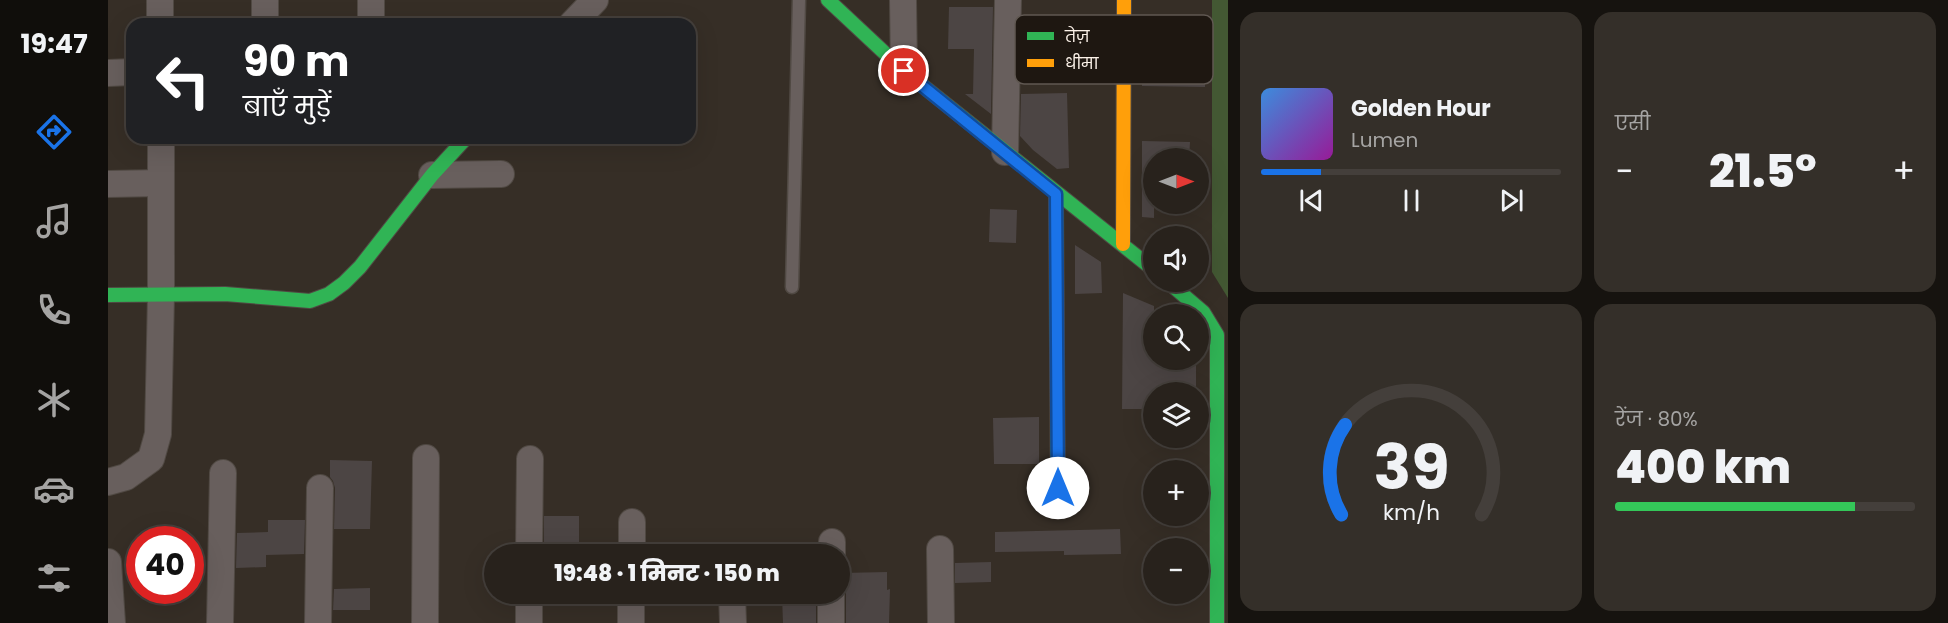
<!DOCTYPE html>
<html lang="hi">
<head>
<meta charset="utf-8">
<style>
  :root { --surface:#28221c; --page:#342f29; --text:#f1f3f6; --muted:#a5a4a3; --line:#443f3b; --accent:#1a73e8 }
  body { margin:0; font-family:Poppins,"Noto Sans Devanagari",sans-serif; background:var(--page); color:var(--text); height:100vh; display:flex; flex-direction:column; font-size:22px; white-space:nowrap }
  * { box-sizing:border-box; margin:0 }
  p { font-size:20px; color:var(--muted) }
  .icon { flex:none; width:33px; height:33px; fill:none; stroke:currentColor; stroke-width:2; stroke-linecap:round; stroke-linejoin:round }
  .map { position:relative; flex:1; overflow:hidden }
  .drawer { display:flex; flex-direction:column; gap:12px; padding:12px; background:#16130f; width:720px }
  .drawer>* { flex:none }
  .top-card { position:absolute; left:18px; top:18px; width:570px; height:126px; border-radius:18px; box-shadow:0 6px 24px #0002,0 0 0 2px var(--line); background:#202124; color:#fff; overflow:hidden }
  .needle { width:39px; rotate:90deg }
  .tools { position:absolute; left:1035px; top:148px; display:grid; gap:12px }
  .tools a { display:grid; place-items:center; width:66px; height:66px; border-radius:50%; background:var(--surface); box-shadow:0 6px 24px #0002,0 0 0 2px var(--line); font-size:30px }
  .speed { position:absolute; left:18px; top:526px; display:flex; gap:12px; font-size:30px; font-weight:700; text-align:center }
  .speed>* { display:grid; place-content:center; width:78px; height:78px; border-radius:50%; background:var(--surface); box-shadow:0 6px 24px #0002,0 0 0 2px var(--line); line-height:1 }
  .speed .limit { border:9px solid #d22; background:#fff; color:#111 }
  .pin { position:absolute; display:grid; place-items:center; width:51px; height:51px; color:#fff; margin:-26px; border:3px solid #fff; border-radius:50%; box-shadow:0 2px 6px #0007 }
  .me { position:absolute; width:66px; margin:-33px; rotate:0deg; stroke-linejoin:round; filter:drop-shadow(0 0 4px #0008) }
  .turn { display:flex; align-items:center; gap:21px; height:126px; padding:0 18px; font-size:27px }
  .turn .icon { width:78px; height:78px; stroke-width:2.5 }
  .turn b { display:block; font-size:42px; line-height:51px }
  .big { font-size:45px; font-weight:800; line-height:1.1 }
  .drawer .tile { flex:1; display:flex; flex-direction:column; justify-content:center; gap:9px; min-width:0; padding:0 21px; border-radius:18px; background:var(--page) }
  .drawer .dial { align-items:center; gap:0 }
  .dial svg { height:156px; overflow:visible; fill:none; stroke:var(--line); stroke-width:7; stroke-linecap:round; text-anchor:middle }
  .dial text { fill:var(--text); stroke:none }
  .song { display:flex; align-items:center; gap:18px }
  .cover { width:72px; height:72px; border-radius:9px; background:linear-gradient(135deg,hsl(210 70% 55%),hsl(300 70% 35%)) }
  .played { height:6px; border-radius:3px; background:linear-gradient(90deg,var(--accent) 20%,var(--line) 20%) }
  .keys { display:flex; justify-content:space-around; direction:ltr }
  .heat { display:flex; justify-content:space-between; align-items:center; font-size:33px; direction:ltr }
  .charge { height:9px; border-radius:4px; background:linear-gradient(90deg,#34c759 80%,var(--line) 0) }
  .drawer .tiles { flex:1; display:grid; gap:12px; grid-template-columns:repeat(2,1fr) }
  .trip { position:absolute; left:376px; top:544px; width:366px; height:60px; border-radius:30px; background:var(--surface); box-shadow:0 6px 24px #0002,0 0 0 2px var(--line); font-weight:800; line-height:60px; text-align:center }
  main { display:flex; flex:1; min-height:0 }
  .tab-bar { display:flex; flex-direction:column; width:108px; justify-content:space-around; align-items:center; background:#100e0b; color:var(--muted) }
  .tab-bar .icon { width:42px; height:42px }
  .tab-bar .active { color:var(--accent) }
  .tab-bar b { font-size:27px; color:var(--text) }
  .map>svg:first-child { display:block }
  .green { fill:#435833 }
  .building { fill:#4c4544 }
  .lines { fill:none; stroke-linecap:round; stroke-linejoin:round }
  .lane-casing { stroke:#504943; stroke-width:15 }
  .street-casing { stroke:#504943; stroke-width:28 }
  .fast-casing { stroke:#504943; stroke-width:16 }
  .slow-casing { stroke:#504943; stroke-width:16 }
  .lane { stroke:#685f5d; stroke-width:12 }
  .street { stroke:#685f5d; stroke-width:26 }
  .fast { stroke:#30b455; stroke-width:14 }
  .slow { stroke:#ff9f0a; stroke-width:14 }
  .route-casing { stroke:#114b97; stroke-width:15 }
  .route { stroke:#1a73e8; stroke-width:10 }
  .key { fill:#1e1711; stroke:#605852; stroke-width:1.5 }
  .key-label { font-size:16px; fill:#fbf1e8 }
</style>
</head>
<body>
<main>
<nav class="tab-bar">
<b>19:47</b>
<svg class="icon active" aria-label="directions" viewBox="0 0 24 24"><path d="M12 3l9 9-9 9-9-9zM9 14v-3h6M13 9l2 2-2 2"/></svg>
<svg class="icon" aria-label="music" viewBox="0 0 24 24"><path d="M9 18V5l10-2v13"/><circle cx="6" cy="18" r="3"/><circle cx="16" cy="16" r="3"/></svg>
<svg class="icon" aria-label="phone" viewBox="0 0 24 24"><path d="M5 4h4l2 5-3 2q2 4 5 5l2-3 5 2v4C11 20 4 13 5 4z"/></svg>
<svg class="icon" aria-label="climate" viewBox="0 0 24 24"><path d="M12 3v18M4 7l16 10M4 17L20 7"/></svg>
<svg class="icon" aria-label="car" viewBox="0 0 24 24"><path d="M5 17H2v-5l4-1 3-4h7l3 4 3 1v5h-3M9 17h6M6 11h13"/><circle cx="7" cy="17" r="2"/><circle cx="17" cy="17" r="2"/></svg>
<svg class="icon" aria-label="filters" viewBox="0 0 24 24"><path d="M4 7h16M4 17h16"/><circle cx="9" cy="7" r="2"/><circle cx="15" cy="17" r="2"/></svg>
</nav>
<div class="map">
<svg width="1120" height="623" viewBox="0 0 1120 623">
  <rect width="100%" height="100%" fill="#362e26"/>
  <!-- green -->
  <path class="green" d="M1104,0H1120V298L1104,272Z"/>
  <!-- building -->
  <g class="building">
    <path d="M841,7H885L883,114L857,94H865L866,49H840Z"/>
    <path d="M1035,51L1098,53L1097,87L1034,86Z"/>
    <path d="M959,93L961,168L949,169L925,150L912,136L913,94Z"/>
    <path d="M1034,141L1082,142L1081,159H1046V218L1034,217Z"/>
    <path d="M882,209L909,210L908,243L881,242Z"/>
    <path d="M967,245L993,262L994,293L967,294Z"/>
    <path d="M1015,293L1046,306V360H1088V393H1046V409H1014Z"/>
    <path d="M931,417V464H886L885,418Z"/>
    <path d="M222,460L264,461L262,529H226L227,488L225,481L222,477Z"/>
    <path d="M436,516H471V543L436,544Z"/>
    <path d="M160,520H197L196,554L158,555V567L128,568L129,533L160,532Z"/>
    <path d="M1012,529L1013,554L956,555V551L887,552V532Z"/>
    <path d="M883,562V582L847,583V563Z"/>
    <path d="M779,572V590L782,589L781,623H738V594L734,585V573Z"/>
    <path d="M262,588V610H225L226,589Z"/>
    <path d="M708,595V623H675L674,596Z"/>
  </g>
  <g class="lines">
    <defs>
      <path id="lane" d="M684,287L691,0"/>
      <g id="street">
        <path d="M52,0V24"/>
        <path d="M795,0L796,71"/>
        <path d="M157,24V0"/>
        <path d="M263,24V0"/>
        <path d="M464,24L487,0"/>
        <path d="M0,73L24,72"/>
        <path d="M897,152L900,0"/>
        <path d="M324,175L393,174"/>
        <path d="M0,184L53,183"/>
        <path d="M0,482L18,477L43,459L50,434L53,295V138"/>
        <path d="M832,549L833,623"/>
        <path d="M421,555L422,459"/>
        <path d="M524,555V522"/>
        <path d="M724,555V542"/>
        <path d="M0,562L4,623"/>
        <path d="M624,594L625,623"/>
        <path d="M112,623L115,473"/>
        <path d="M210,623L212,488"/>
        <path d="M317,623L318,458"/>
        <path d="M421,623V594"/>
        <path d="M523,623V594"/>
        <path d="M723,623V594"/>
      </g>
      <g id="fast">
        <path d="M720,0L796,71L1046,270"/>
        <path d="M948,194L950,510"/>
        <path d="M1060,282L1095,312L1109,335V623"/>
        <path d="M0,295L117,294L202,301L221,294L236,283L252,267L324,175L358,138"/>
      </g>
      <path id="slow" d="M1015,244L1016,0"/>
    </defs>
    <!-- lane casing -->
    <use href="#lane" class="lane-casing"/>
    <!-- street casing -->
    <use href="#street" class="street-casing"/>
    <!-- fast casing -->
    <use href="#fast" class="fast-casing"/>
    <!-- slow casing -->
    <use href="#slow" class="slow-casing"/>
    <!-- lane -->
    <use href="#lane" class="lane"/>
    <!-- street -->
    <use href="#street" class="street"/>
    <!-- fast -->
    <use href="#fast" class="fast"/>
    <!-- slow -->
    <use href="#slow" class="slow"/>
  </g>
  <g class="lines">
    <defs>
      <path id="route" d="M796,71L948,194L950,488"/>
    </defs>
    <!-- route casing -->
    <use href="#route" class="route-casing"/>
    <!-- route -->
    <use href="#route" class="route"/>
  </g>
  <!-- legend -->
  <rect x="907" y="15" width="198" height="69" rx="9" class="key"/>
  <rect x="919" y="32" width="27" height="8" fill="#30b455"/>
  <rect x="919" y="59" width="27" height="8" fill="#ff9f0a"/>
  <g class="key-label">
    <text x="957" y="42">तेज़</text>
    <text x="957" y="69">धीमा</text>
  </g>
</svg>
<div class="tools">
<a><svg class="needle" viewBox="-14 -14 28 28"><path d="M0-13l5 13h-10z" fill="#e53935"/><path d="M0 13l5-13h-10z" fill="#a5a4a3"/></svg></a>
<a><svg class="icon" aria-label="sound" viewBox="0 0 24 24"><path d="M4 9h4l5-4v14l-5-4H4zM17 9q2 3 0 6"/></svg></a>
<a><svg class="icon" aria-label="search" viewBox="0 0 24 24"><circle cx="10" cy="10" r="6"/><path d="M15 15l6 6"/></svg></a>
<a><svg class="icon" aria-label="layers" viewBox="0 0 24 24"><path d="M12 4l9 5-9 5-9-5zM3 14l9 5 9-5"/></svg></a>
<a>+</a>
<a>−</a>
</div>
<div class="speed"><div class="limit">40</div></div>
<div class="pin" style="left:796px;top:71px;background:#d93025"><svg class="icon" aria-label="arrive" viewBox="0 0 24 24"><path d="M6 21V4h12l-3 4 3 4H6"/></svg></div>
<svg class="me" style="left:950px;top:488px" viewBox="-20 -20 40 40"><circle r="19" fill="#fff"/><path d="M0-13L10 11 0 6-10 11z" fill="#1a73e8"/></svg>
<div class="trip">19:48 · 1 मिनट · 150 m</div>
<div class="top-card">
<div class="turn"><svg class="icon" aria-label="left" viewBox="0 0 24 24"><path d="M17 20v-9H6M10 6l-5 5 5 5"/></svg><div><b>90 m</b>बाएँ मुड़ें</div></div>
</div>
</div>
<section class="drawer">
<div class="tiles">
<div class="tile">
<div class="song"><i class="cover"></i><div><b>Golden Hour</b><p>Lumen</p></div></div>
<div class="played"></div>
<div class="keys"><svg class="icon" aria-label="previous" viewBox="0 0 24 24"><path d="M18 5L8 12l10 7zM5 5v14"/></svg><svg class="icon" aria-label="pause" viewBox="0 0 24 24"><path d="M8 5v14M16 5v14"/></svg><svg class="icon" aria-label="next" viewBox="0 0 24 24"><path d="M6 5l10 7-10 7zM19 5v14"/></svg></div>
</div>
<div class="tile"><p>एसी</p>
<div class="heat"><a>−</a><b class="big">21.5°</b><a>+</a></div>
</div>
<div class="tile dial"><svg viewBox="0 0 100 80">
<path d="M14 69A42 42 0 1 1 86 69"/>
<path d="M14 69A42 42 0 0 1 16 23" stroke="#1a73e8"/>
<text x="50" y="56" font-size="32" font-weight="700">39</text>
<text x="50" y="72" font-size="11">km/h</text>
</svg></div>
<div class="tile"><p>रेंज · 80%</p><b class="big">400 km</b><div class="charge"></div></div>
</div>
</section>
</main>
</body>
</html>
